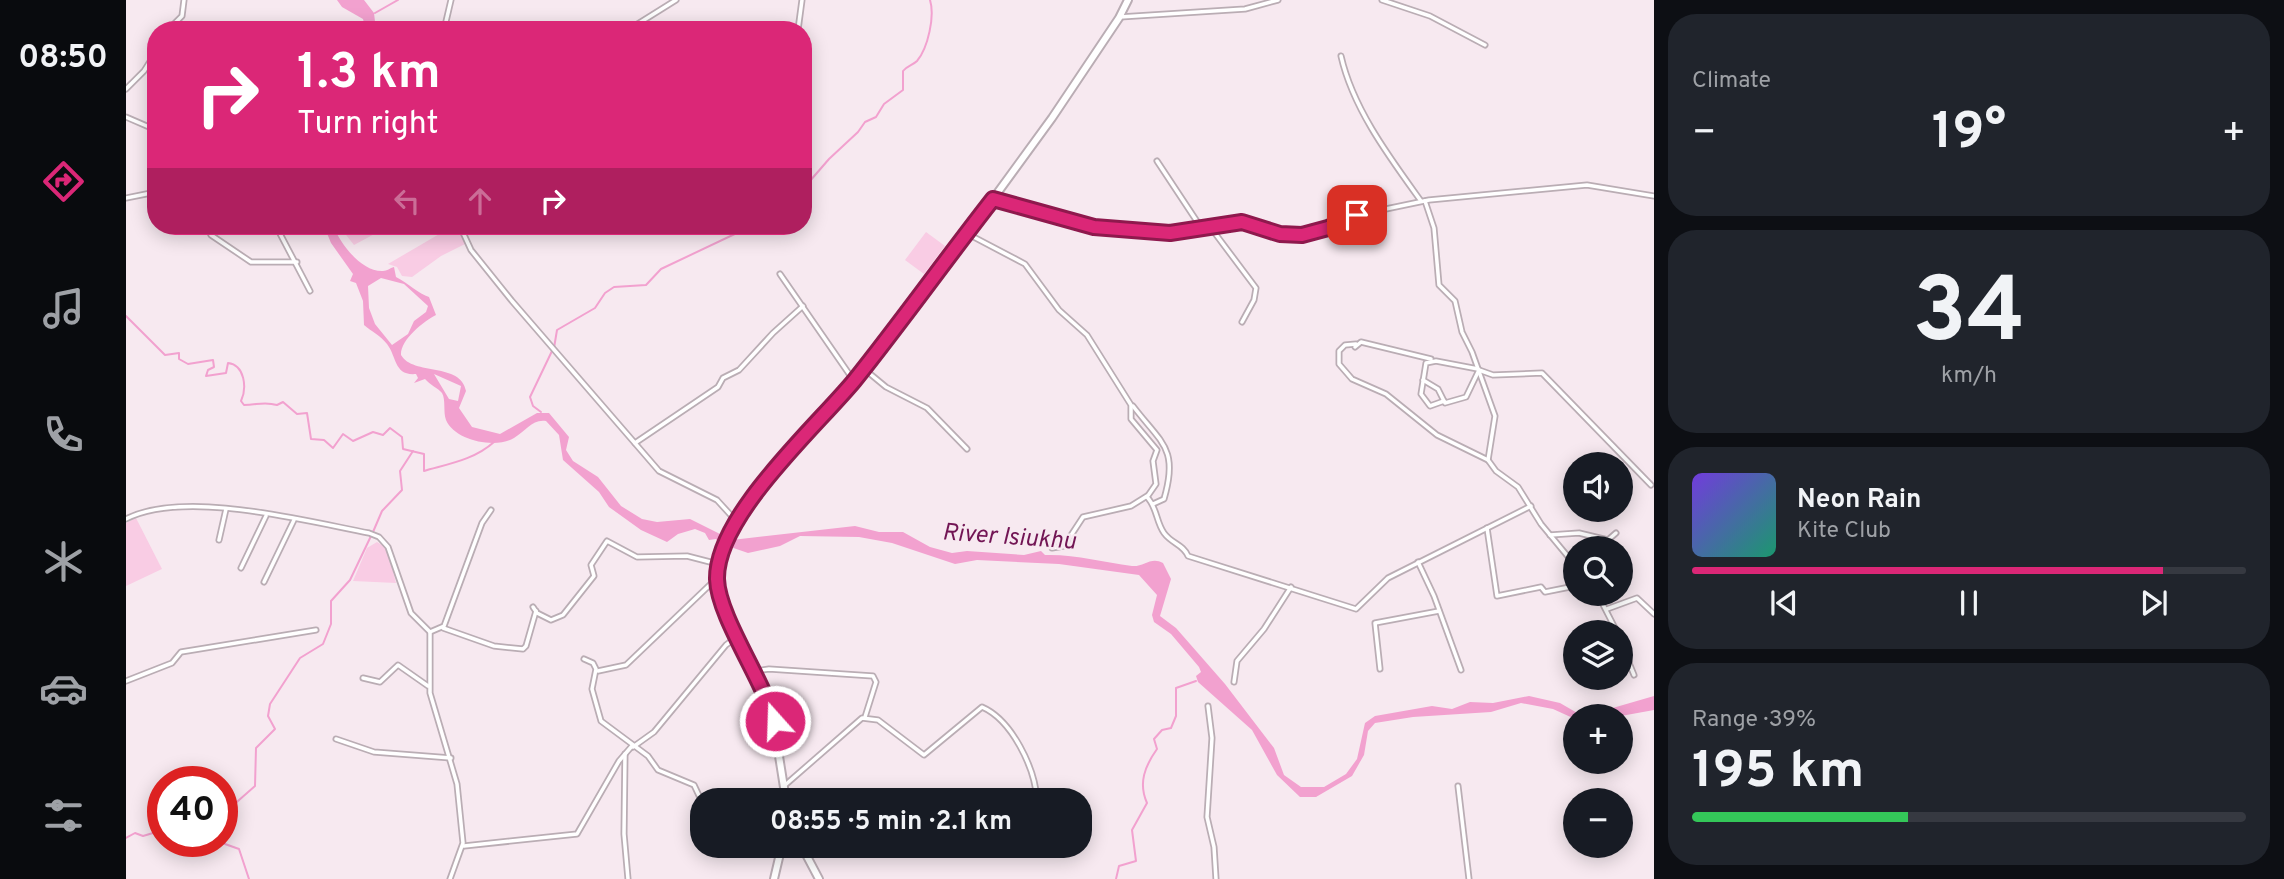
<!DOCTYPE html>
<html lang="en">
<head>
<meta charset="utf-8">
<style>
  :root { --surface:#171b24; --page:#20242c; --text:#f1f3f6; --muted:#9ea1a6; --line:#363941; --accent:#db2777 }
  body { margin:0; font-family:Overpass,sans-serif; background:var(--page); color:var(--text); height:100vh; display:flex; flex-direction:column; font-size:26px; white-space:nowrap }
  * { box-sizing:border-box; margin:0 }
  p { font-size:23px; color:var(--muted) }
  .icon { flex:none; width:38px; height:38px; fill:none; stroke:currentColor; stroke-width:2; stroke-linecap:round; stroke-linejoin:round }
  .map { position:relative; flex:1; overflow:hidden }
  .sheet { display:flex; flex-direction:column; gap:14px; padding:14px; background:#0d0f14; width:630px }
  .sheet>* { flex:none }
  .banner { position:absolute; left:21px; top:21px; width:665px; height:214px; border-radius:28px; box-shadow:0 4px 18px #0003; background:#db2777; color:#fff; overflow:hidden }
  .buttons { position:absolute; left:1437px; top:452px; display:grid; gap:14px }
  .buttons a { display:grid; place-items:center; width:70px; height:70px; border-radius:50%; background:var(--surface); box-shadow:0 4px 18px #0003; font-size:35px }
  .speed { position:absolute; left:21px; top:766px; display:flex; gap:14px; font-size:35px; font-weight:700; text-align:center }
  .speed>* { display:grid; place-content:center; width:91px; height:91px; border-radius:50%; background:var(--surface); box-shadow:0 4px 18px #0003; line-height:1 }
  .speed .limit { border:10px solid #d22; background:#fff; color:#111 }
  .pin { position:absolute; display:grid; place-items:center; width:60px; height:60px; color:#fff; margin:-30px; border-radius:14px; box-shadow:0 4px 10px #0006 }
  .me { position:absolute; width:77px; margin:-38px; rotate:340deg; stroke-linejoin:round; filter:drop-shadow(0 0 5px #0008) }
  .turn { display:flex; align-items:center; gap:24px; height:147px; padding:0 35px; font-size:32px }
  .turn .icon { width:91px; height:91px; stroke-width:2.5 }
  .turn b { display:block; font-size:49px; line-height:60px }
  .lanes { display:flex; align-items:center; height:66px; padding:0 35px; background:#0003; justify-content:center; gap:35px; direction:ltr }
  .lanes .off { opacity:.35 }
  .big { font-size:52px; font-weight:700; line-height:1.1 }
  .sheet .tile { flex:1; display:flex; flex-direction:column; justify-content:center; gap:10px; min-width:0; padding:0 24px; border-radius:28px; background:var(--page) }
  .sheet .dial { align-items:center; gap:0 }
  .dial b { font-size:91px; line-height:1 }
  .song { display:flex; align-items:center; gap:21px }
  .cover { width:84px; height:84px; border-radius:10px; background:linear-gradient(135deg,hsl(260 70% 55%),hsl(160 70% 35%)) }
  .played { height:7px; border-radius:4px; background:linear-gradient(90deg,var(--accent) 85%,var(--line) 85%) }
  .keys { display:flex; justify-content:space-around; direction:ltr }
  .heat { display:flex; justify-content:space-between; align-items:center; font-size:38px; direction:ltr }
  .charge { height:10px; border-radius:5px; background:linear-gradient(90deg,#34c759 39%,var(--line) 0) }
  .trip { position:absolute; left:564px; top:788px; width:402px; height:70px; border-radius:28px; background:var(--surface); box-shadow:0 4px 18px #0003; font-weight:700; line-height:70px; text-align:center }
  main { display:flex; flex:1; min-height:0 }
  .dock { display:flex; flex-direction:column; width:126px; justify-content:space-around; align-items:center; background:#090b0e; color:var(--muted) }
  .dock .icon { width:49px; height:49px }
  .dock .selected { color:var(--accent) }
  .dock b { font-size:32px; color:var(--text) }
  .map>svg:first-child { display:block }
  .green { fill:#f9cce4 }
  .water { fill:#f2a1cf; fill-rule:evenodd }
  .lines { fill:none; stroke-linecap:round; stroke-linejoin:round }
  .stream { stroke:#f2a1cf; stroke-width:2 }
  .street-casing { stroke:#baadb4; stroke-width:7 }
  .secondary-casing { stroke:#baadb4; stroke-width:10 }
  .street { stroke:#fff; stroke-width:3.5 }
  .secondary { stroke:#fff; stroke-width:6 }
  .route-casing { stroke:#8e194d; stroke-width:18 }
  .route { stroke:#db2777; stroke-width:12 }
  .labels { text-anchor:middle; dominant-baseline:central; stroke-width:5; stroke-linejoin:round; paint-order:stroke }
  .water-label { font-size:24px; font-style:italic; fill:#721554; stroke:#f7e9f0 }
</style>
</head>
<body>
<main>
<nav class="dock">
<b>08:50</b>
<svg class="icon selected" aria-label="directions" viewBox="0 0 24 24"><path d="M12 3l9 9-9 9-9-9zM9 14v-3h6M13 9l2 2-2 2"/></svg>
<svg class="icon" aria-label="music" viewBox="0 0 24 24"><path d="M9 18V5l10-2v13"/><circle cx="6" cy="18" r="3"/><circle cx="16" cy="16" r="3"/></svg>
<svg class="icon" aria-label="phone" viewBox="0 0 24 24"><path d="M5 4h4l2 5-3 2q2 4 5 5l2-3 5 2v4C11 20 4 13 5 4z"/></svg>
<svg class="icon" aria-label="climate" viewBox="0 0 24 24"><path d="M12 3v18M4 7l16 10M4 17L20 7"/></svg>
<svg class="icon" aria-label="car" viewBox="0 0 24 24"><path d="M5 17H2v-5l4-1 3-4h7l3 4 3 1v5h-3M9 17h6M6 11h13"/><circle cx="7" cy="17" r="2"/><circle cx="17" cy="17" r="2"/></svg>
<svg class="icon" aria-label="filters" viewBox="0 0 24 24"><path d="M4 7h16M4 17h16"/><circle cx="9" cy="7" r="2"/><circle cx="15" cy="17" r="2"/></svg>
</nav>
<div class="map">
<svg width="1528" height="879" viewBox="0 0 1528 879">
  <rect width="100%" height="100%" fill="#f7e9f0"/>
  <!-- green -->
  <g class="green">
    <path d="M213,226H253L254,231L228,245Z"/>
    <path d="M327,226H332L339,244L315,256L286,277L276,276L271,267L262,264Z"/>
    <path d="M800,232L819,246L798,274L779,260Z"/>
    <path d="M10,518L36,569L0,586V523Z"/>
    <path d="M251,542L261,548L270,583L227,581L241,548Z"/>
  </g>
  <!-- water -->
  <g class="water">
    <path d="M211,0H238L248,13L250,30H240L237,19L216,7Z"/>
    <path d="M198,226H207C215,244 235,272 257,271C261,271 264,268 268,267L270,277C282,283 293,294 303,297L310,315C298,321 274,340 275,355C287,376 335,362 340,391L333,408L346,427L374,434L411,413H423L443,437L440,450L447,461L472,477L495,506L516,519L531,522L564,519L606,540L729,526L753,532H777L804,547L826,553L841,551L898,555L915,551L919,555C948,554 977,562 1006,566C1018,567 1025,556 1037,563L1045,579L1034,616L1050,628L1099,684L1148,748L1158,775L1175,787H1198L1220,774L1231,759L1239,723L1249,716L1306,706L1326,709L1344,702L1367,703L1403,696L1434,703L1453,714H1466L1528,696V710L1495,716H1449V719L1427,709L1395,703L1365,712L1287,717L1249,723L1242,731L1238,755L1226,776L1190,797H1174L1151,775L1126,730L1072,682L1070,676L1075,672L1073,667L1045,634L1028,622L1026,615L1031,595L1013,575L933,564L851,560L829,564L766,543L733,537L674,536L654,546L622,553L593,543L590,539L583,540L579,533L569,529L552,534L541,542L515,530L483,507L473,492L437,460L433,435L420,421C406,419 400,431 388,438C370,449 329,441 320,420C317,412 320,400 316,393C312,388 304,385 299,379L288,383L292,378L290,374C268,376 271,357 261,344C255,336 245,331 238,325L237,301L230,283L224,281L227,274L205,243ZM255,278L278,284L302,306L300,312L288,321L282,334L266,345L249,324L243,308L242,286ZM308,374L335,386L332,401L323,399Z"/>
  </g>
  <g class="lines">
    <!-- stream -->
    <g class="stream">
      <path d="M249,13L272,0"/>
      <path d="M677,189L703,159L732,132L739,122L750,117L758,104L777,90V71C781,66 787,65 791,61C802,48 809,16 804,0"/>
      <path d="M0,316L39,355L53,353V359L62,364L87,360L88,367L82,370L80,376L100,373L102,363C119,365 121,388 115,401L118,405C131,405 138,401 151,405L157,402L171,414L181,413L185,439L198,440L207,448L217,434L227,441L247,432L257,435L264,428L276,437L277,449L298,454V471C322,464 348,460 368,442"/>
      <path d="M428,348L431,330L469,308L479,293L488,287L520,285L535,269L613,232L633,226"/>
      <path d="M415,412L407,406L404,397L426,351"/>
      <path d="M247,532L256,511L276,490L274,471L287,451"/>
      <path d="M96,815L129,786L130,748L149,729L142,716L144,704L174,658L197,644L205,624V601L224,580L245,536"/>
      <path d="M0,838L9,833L17,836L37,830"/>
      <path d="M96,839L99,844L113,849L123,879"/>
      <path d="M990,879L993,866L1010,861L1006,830L1021,803C1012,783 1019,766 1031,749L1028,739L1036,730L1045,728L1050,716V688L1070,681"/>
    </g>
    <defs>
      <g id="street">
        <path d="M1256,0L1304,16L1359,45"/>
        <path d="M994,17L1119,9L1152,0"/>
        <path d="M42,30L56,16L58,0"/>
        <path d="M318,30L325,0"/>
        <path d="M502,30L550,0"/>
        <path d="M672,30L676,0"/>
        <path d="M1215,56C1227,109 1264,158 1295,201"/>
        <path d="M0,89L18,71L30,52"/>
        <path d="M0,117L30,130"/>
        <path d="M1031,161L1076,229"/>
        <path d="M0,198L30,192"/>
        <path d="M867,199L968,227L1044,233L1116,222L1166,236L1202,228L1231,215L1303,200L1461,185L1528,196"/>
        <path d="M1299,201L1308,228L1313,285L1329,301L1336,332L1346,352L1369,416L1362,460L1370,471L1392,487L1415,524L1449,565"/>
        <path d="M81,226L85,235L125,262H171"/>
        <path d="M150,226L184,291"/>
        <path d="M334,226L345,250L386,301L533,471L591,500L612,523"/>
        <path d="M1085,228L1130,288L1128,300L1116,322"/>
        <path d="M842,234L899,264L933,310L961,335L1005,405V419L1031,450L1027,461L1030,484L1021,497C1031,507 1030,522 1038,533C1046,544 1057,544 1062,556L1230,609L1262,578L1405,506"/>
        <path d="M654,274L728,381"/>
        <path d="M1230,344L1219,345L1213,351V364L1226,379L1260,394L1311,435L1362,460"/>
        <path d="M1229,347L1235,342L1305,359"/>
        <path d="M737,368L760,387L801,408L841,449"/>
        <path d="M1297,380L1312,389L1319,403L1340,397L1353,370L1367,375L1416,373L1525,485"/>
        <path d="M1318,401L1304,406L1295,394L1300,363L1310,361L1352,369"/>
        <path d="M1007,406C1035,443 1053,448 1038,499L1027,504"/>
        <path d="M509,443L592,387L597,378L613,370L647,333L677,306"/>
        <path d="M0,519C58,489 179,521 243,533L253,537L262,547L285,613L304,632V693L331,784L337,843L324,879"/>
        <path d="M1361,528L1371,596L1415,587L1419,592L1449,586"/>
        <path d="M1424,535L1453,533L1482,540L1490,533"/>
        <path d="M93,540L100,509"/>
        <path d="M926,548L938,546L957,517L1005,506L1021,496"/>
        <path d="M1292,562L1308,596L1335,670"/>
        <path d="M115,568L140,516"/>
        <path d="M138,582L168,520"/>
        <path d="M1471,593L1491,632"/>
        <path d="M407,607L411,613L425,620L437,615L468,576L465,565L481,541L511,557L561,556L592,564"/>
        <path d="M1481,609L1511,598L1528,614"/>
        <path d="M317,628L368,646L397,649L400,646L410,611"/>
        <path d="M304,632L318,626L356,523L365,510"/>
        <path d="M1494,641L1508,675"/>
        <path d="M458,659L467,663L470,669L466,689L475,721L522,756L532,770L568,785L576,802"/>
        <path d="M1254,669L1249,623L1313,611"/>
        <path d="M472,671L500,665L591,578"/>
        <path d="M629,671L643,669L747,676L750,682L739,717"/>
        <path d="M237,678L254,682L272,665L302,686"/>
        <path d="M0,681L46,663L55,652L190,630"/>
        <path d="M1108,682L1111,661L1138,629L1165,587"/>
        <path d="M1082,706L1086,738L1081,817L1088,847L1090,879"/>
        <path d="M210,739L248,752L325,758"/>
        <path d="M507,747L528,732L600,645L612,636"/>
        <path d="M499,754L498,834L502,879"/>
        <path d="M658,786L736,718L752,720L798,755L856,707C886,720 909,768 911,800"/>
        <path d="M1332,786L1343,879"/>
        <path d="M338,846L451,834L493,761L506,746"/>
      </g>
      <g id="secondary">
        <path d="M660,800L646,712L594,597L591,572L599,545L639,479L728,381L867,199L926,118L993,18L1002,0"/>
        <path d="M675,845L693,879"/>
        <path d="M648,879L656,845"/>
      </g>
    </defs>
    <!-- street casing -->
    <use href="#street" class="street-casing"/>
    <!-- secondary casing -->
    <use href="#secondary" class="secondary-casing"/>
    <!-- street -->
    <use href="#street" class="street"/>
    <!-- secondary -->
    <use href="#secondary" class="secondary"/>
  </g>
  <g class="lines">
    <defs>
      <path id="route" d="M649,721C637,680 592,616 591,579C590,516 689,428 728,381C776,321 820,259 867,199L968,227L1044,233L1116,222L1154,234L1176,235L1202,228L1231,215"/>
    </defs>
    <!-- route casing -->
    <use href="#route" class="route-casing"/>
    <!-- route -->
    <use href="#route" class="route"/>
  </g>
  <g class="labels">
    <!-- water labels -->
    <g class="water-label">
      <text transform="translate(883 538) rotate(4)">River Isiukhu</text>
    </g>
  </g>
</svg>
<div class="buttons">
<a><svg class="icon" aria-label="sound" viewBox="0 0 24 24"><path d="M4 9h4l5-4v14l-5-4H4zM17 9q2 3 0 6"/></svg></a>
<a><svg class="icon" aria-label="search" viewBox="0 0 24 24"><circle cx="10" cy="10" r="6"/><path d="M15 15l6 6"/></svg></a>
<a><svg class="icon" aria-label="layers" viewBox="0 0 24 24"><path d="M12 4l9 5-9 5-9-5zM3 14l9 5 9-5"/></svg></a>
<a>+</a>
<a>−</a>
</div>
<div class="speed"><div class="limit">40</div></div>
<div class="pin" style="left:1231px;top:215px;background:#d93025"><svg class="icon" aria-label="arrive" viewBox="0 0 24 24"><path d="M6 21V4h12l-3 4 3 4H6"/></svg></div>
<svg class="me" style="left:649px;top:721px" viewBox="-20 -20 40 40"><circle r="17" fill="#db2777" stroke="#fff" stroke-width="3"/><path d="M0-11L8 9 0 5-8 9z" fill="#fff"/></svg>
<div class="trip">08:55 · 5 min · 2.1 km</div>
<div class="banner">
<div class="turn"><svg class="icon" aria-label="right" viewBox="0 0 24 24"><path d="M7 20v-9h11M14 6l5 5-5 5"/></svg><div><b>1.3 km</b>Turn right</div></div>
<div class="lanes"><svg class="icon off" aria-label="left" viewBox="0 0 24 24"><path d="M17 20v-9H6M10 6l-5 5 5 5"/></svg><svg class="icon off" aria-label="ahead" viewBox="0 0 24 24"><path d="M12 20V5M6 11l6-6 6 6"/></svg><svg class="icon" aria-label="right" viewBox="0 0 24 24"><path d="M7 20v-9h11M14 6l5 5-5 5"/></svg></div>
</div>
</div>
<section class="sheet">
<div class="tile"><p>Climate</p>
<div class="heat"><a>−</a><b class="big">19°</b><a>+</a></div>
</div>
<div class="tile dial"><b>34</b><p>km/h</p></div>
<div class="tile">
<div class="song"><i class="cover"></i><div><b>Neon Rain</b><p>Kite Club</p></div></div>
<div class="played"></div>
<div class="keys"><svg class="icon" aria-label="previous" viewBox="0 0 24 24"><path d="M18 5L8 12l10 7zM5 5v14"/></svg><svg class="icon" aria-label="pause" viewBox="0 0 24 24"><path d="M8 5v14M16 5v14"/></svg><svg class="icon" aria-label="next" viewBox="0 0 24 24"><path d="M6 5l10 7-10 7zM19 5v14"/></svg></div>
</div>
<div class="tile"><p>Range · 39%</p><b class="big">195 km</b><div class="charge"></div></div>
</section>
</main>
</body>
</html>
